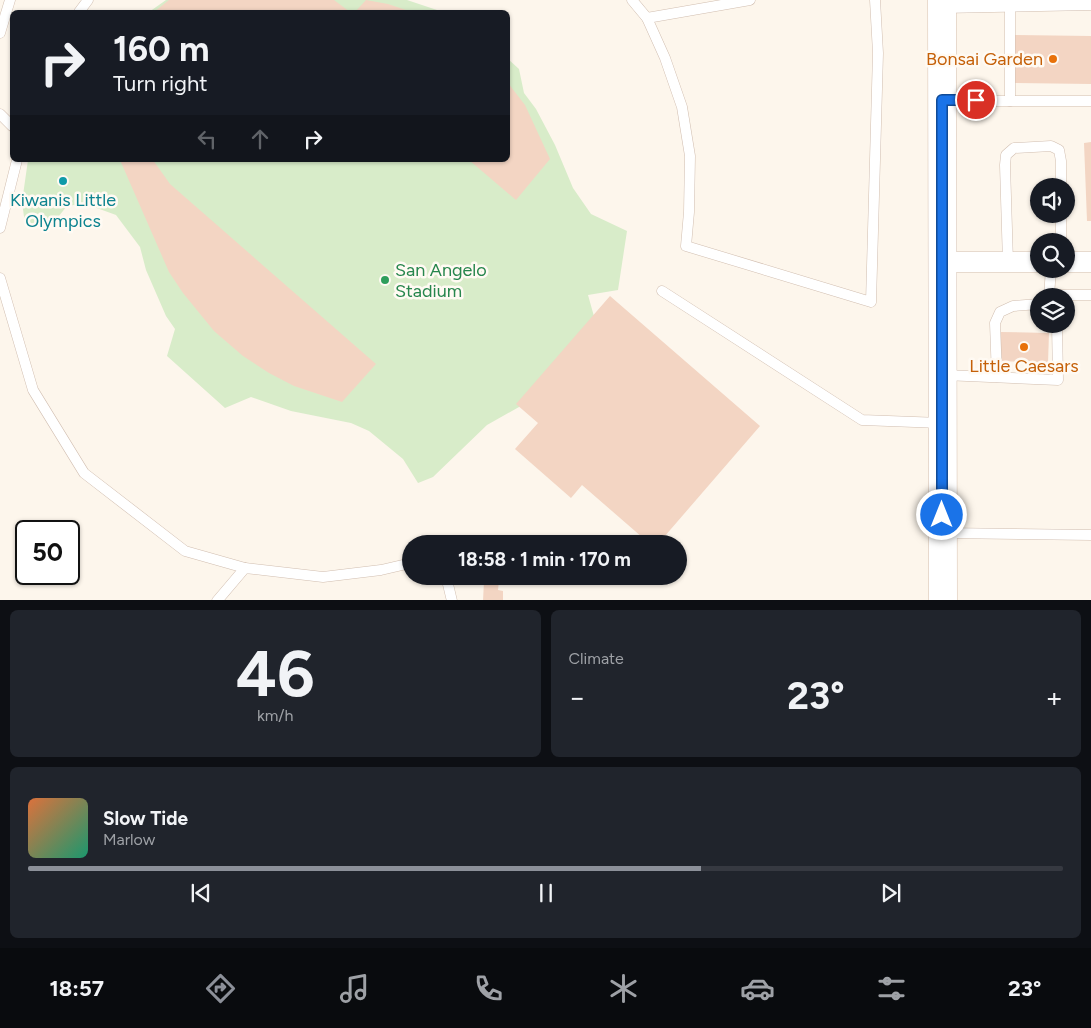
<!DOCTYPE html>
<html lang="en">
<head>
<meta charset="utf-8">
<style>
  :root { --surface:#171b24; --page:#20242c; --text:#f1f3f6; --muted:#9ea1a6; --line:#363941; --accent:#8c9099 }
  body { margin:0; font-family:Figtree,sans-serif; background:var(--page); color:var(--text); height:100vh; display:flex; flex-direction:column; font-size:19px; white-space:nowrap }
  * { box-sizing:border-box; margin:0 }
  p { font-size:16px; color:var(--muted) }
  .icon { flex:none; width:28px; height:28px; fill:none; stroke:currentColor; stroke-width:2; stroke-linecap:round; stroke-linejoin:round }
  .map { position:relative; height:600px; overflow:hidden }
  .details { display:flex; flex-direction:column; gap:10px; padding:10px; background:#0d0f14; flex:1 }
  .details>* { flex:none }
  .top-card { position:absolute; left:10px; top:10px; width:500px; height:152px; border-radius:8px; box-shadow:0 1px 4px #0004; background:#171b24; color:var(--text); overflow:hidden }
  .controls { position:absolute; left:1030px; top:178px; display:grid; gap:10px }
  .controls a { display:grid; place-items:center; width:45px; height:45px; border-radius:50%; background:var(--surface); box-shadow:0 1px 4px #0004; font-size:25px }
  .speed { position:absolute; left:15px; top:520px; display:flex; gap:10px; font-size:25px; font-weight:700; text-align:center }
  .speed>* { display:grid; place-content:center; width:65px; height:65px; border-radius:50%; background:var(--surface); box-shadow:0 1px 4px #0004; line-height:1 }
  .speed .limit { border:2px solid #111; border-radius:8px; background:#fff; color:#111 }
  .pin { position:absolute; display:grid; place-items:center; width:42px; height:42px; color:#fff; margin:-21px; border:2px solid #fff; border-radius:50%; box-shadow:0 1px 5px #0007 }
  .me { position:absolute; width:55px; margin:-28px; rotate:0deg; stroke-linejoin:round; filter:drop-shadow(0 0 4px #0008) }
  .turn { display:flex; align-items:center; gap:18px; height:105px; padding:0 20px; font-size:22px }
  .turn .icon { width:65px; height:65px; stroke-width:2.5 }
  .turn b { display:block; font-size:35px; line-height:42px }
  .lanes { display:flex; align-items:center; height:48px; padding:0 20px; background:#0003; justify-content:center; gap:25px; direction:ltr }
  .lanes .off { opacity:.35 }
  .big { font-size:38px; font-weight:700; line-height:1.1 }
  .details .widget { flex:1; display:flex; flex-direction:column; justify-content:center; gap:8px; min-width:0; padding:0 18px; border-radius:8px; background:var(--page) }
  .details .dial { align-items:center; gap:0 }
  .dial b { font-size:65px; line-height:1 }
  .song { display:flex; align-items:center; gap:15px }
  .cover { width:60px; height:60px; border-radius:8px; background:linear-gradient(135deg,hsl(20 70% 55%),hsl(160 70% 35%)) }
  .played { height:5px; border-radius:2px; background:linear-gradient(90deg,var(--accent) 65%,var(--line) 65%) }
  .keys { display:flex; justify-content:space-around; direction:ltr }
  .heat { display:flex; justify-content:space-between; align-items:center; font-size:28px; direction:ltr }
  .details .tiles { flex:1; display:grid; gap:10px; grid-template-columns:1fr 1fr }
  .widget:last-child { grid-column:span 2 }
  .trip { position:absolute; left:402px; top:535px; width:285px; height:50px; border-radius:25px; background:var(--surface); box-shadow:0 1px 4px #0004; font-weight:700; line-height:50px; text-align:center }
  .tabs { display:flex; height:80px; justify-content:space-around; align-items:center; background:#090b0e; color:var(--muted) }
  .tabs .icon { width:35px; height:35px }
  .tabs .active { color:var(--accent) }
  .tabs b { font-size:22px; color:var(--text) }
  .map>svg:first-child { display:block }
  .green { fill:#d8ecc9 }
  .building { fill:#f3d5c3 }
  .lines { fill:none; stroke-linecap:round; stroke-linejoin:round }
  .lane-casing { stroke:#d1beb0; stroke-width:11 }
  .street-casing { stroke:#d1beb0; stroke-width:21 }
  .secondary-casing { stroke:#d6c0b0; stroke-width:29 }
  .lane { stroke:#fff; stroke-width:10 }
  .street { stroke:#fff; stroke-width:20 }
  .secondary { stroke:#fff; stroke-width:28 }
  .route-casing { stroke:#114b97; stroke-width:12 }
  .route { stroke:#1a73e8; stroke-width:9 }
  .food-dot { fill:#e8710a; stroke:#fffaf3; stroke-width:2 }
  .culture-dot { fill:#0f9aa8; stroke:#fffaf3; stroke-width:2 }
  .leisure-dot { fill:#2e9e5b; stroke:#fffaf3; stroke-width:2 }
  .labels { text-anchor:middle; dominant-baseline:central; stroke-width:5; stroke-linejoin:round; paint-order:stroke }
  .food-label { font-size:18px; fill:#c56008; stroke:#fffaf3; text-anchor:end }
  .culture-label { font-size:18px; fill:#0d838f; stroke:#fffaf3 }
  .leisure-label { font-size:18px; fill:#27864d; stroke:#fffaf3; text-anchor:start }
</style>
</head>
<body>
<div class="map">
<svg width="1091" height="601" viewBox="0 0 1091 601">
  <rect width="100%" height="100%" fill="#fdf6ec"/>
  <!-- green -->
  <g class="green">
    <path d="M166,0H407L443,12H149Z"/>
    <path d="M508,59L519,69L524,93L536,109L555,145L573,188L591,214L627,231L618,290L588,295L595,320L519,407L487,425L433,477L418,483L403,459L369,431L351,423L291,411L251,397L225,408L167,356L175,329L166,316L146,270L140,247L116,215L94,207L74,205L67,206L54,222L25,224L22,202L28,160H508Z"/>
  </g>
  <!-- building -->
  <g class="building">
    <path d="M169,0H334L350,12H154Z"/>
    <path d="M366,0L388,4L412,12H355Z"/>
    <path d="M1014,35L1091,36V84L1014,83Z"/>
    <path d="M508,83L525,105L550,159L516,200L469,160H508Z"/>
    <path d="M1091,142V221H1087L1084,143Z"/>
    <path d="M120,160H153L170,184L376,364L342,402L294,386L269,373L243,356L214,331L183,293L169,272Z"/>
    <path d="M610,296L760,426L658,544H650L582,485L571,498L515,449L538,423L516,404Z"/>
    <path d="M1001,332L1049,333L1048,363L1000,361Z"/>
    <path d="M484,581H499L498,590L503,591V601H483Z"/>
  </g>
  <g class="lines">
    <defs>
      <g id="lane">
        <path d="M632,0L647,18L665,58L682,107L690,156L689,212L686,246L871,302L878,53L875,0"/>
        <path d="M79,12L88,0"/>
        <path d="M647,18L750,0"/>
        <path d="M0,33L10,0"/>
        <path d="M942,101H1091"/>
        <path d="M1010,101V0"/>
        <path d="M0,114L12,126"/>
        <path d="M1061,214V241"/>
        <path d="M0,228L17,160"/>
        <path d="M1008,262L1005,165L1006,155L1014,148L1051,146L1059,150L1061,161V186"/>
        <path d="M0,278L33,390L84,473L185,551L245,568"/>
        <path d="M662,291L862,420L941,423"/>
        <path d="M1049,295H1091"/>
        <path d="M1049,296L1051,269"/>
        <path d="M944,375L1058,380L1057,324"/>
        <path d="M997,377L995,323L1000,312L1013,306L1039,304"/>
        <path d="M945,533L1091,535"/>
        <path d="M446,576L452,601"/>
        <path d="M217,601L245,568L323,577L381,570L411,563"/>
      </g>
      <g id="street">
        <path d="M942,3L1091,0"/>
        <path d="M941,262H1039"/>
        <path d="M1066,262H1091"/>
      </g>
      <path id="secondary" d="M942,0L943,601"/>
    </defs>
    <!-- lane casing -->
    <use href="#lane" class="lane-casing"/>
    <!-- street casing -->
    <use href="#street" class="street-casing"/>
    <!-- secondary casing -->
    <use href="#secondary" class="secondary-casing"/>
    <!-- lane -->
    <use href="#lane" class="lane"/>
    <!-- street -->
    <use href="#street" class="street"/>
    <!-- secondary -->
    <use href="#secondary" class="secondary"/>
  </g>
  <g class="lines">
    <defs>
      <path id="route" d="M942,515V100H976"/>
    </defs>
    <!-- route casing -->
    <use href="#route" class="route-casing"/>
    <!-- route -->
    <use href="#route" class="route"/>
  </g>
  <!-- markers -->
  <g class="food-dot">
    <circle cx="1053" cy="59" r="5"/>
    <circle cx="1024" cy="347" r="5"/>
  </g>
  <circle class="culture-dot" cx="63" cy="181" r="5"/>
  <circle class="leisure-dot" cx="385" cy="280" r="5"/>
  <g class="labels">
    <!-- food labels -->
    <g class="food-label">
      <text x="1043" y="59">Bonsai Garden</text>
      <text x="1024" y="366" text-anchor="middle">Little Caesars</text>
    </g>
    <!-- culture labels -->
    <g class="culture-label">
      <text x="63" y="200">Kiwanis Little<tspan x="63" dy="21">Olympics</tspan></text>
    </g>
    <!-- leisure labels -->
    <g class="leisure-label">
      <text x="395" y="270">San Angelo<tspan x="395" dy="21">Stadium</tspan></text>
    </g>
  </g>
</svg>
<div class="controls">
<a><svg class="icon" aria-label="sound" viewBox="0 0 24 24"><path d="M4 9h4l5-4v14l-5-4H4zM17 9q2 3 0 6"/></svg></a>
<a><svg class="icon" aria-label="search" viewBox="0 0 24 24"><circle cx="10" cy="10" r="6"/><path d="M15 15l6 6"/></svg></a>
<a><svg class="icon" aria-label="layers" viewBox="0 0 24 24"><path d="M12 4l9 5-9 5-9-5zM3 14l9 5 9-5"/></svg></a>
</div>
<div class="speed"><div class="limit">50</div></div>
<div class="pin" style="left:976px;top:100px;background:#d93025"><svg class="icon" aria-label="arrive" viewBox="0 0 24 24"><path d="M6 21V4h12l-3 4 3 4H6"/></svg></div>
<svg class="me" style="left:942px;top:515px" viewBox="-20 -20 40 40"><circle r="17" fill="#1a73e8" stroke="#fff" stroke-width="3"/><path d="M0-11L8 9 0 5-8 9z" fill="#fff"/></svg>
<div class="trip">18:58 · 1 min · 170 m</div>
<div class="top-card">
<div class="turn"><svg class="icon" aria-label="right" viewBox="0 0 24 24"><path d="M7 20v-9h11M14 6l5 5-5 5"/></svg><div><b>160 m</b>Turn right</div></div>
<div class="lanes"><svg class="icon off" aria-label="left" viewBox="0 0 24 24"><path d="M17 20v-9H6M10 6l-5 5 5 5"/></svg><svg class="icon off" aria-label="ahead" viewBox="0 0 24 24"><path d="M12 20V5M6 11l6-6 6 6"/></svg><svg class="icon" aria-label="right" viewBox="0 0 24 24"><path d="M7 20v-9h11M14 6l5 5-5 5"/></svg></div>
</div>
</div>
<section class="details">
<div class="tiles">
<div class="widget dial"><b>46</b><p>km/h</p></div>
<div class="widget"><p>Climate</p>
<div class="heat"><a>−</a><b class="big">23°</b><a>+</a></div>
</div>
<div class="widget">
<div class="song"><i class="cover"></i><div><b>Slow Tide</b><p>Marlow</p></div></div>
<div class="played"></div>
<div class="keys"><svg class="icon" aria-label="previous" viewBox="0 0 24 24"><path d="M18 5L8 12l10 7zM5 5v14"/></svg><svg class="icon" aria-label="pause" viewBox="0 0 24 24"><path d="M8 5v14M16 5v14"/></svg><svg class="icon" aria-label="next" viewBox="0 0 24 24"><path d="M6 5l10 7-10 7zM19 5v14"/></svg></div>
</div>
</div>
</section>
<nav class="tabs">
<b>18:57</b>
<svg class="icon active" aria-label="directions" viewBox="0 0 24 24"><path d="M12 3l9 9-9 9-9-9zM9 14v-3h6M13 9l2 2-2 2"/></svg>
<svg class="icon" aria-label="music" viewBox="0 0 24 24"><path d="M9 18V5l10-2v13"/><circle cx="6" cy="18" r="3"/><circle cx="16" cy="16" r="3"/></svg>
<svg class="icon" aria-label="phone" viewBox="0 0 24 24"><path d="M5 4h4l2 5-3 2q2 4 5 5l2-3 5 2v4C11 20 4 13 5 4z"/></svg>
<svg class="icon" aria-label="climate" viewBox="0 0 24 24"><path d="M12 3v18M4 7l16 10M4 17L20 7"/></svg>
<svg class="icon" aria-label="car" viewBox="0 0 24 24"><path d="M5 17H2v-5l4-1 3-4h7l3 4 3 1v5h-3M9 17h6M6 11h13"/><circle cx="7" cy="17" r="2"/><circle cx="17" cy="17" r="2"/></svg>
<svg class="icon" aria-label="filters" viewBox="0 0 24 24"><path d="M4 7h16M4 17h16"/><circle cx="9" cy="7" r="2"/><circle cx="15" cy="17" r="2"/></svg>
<b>23°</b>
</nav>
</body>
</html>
